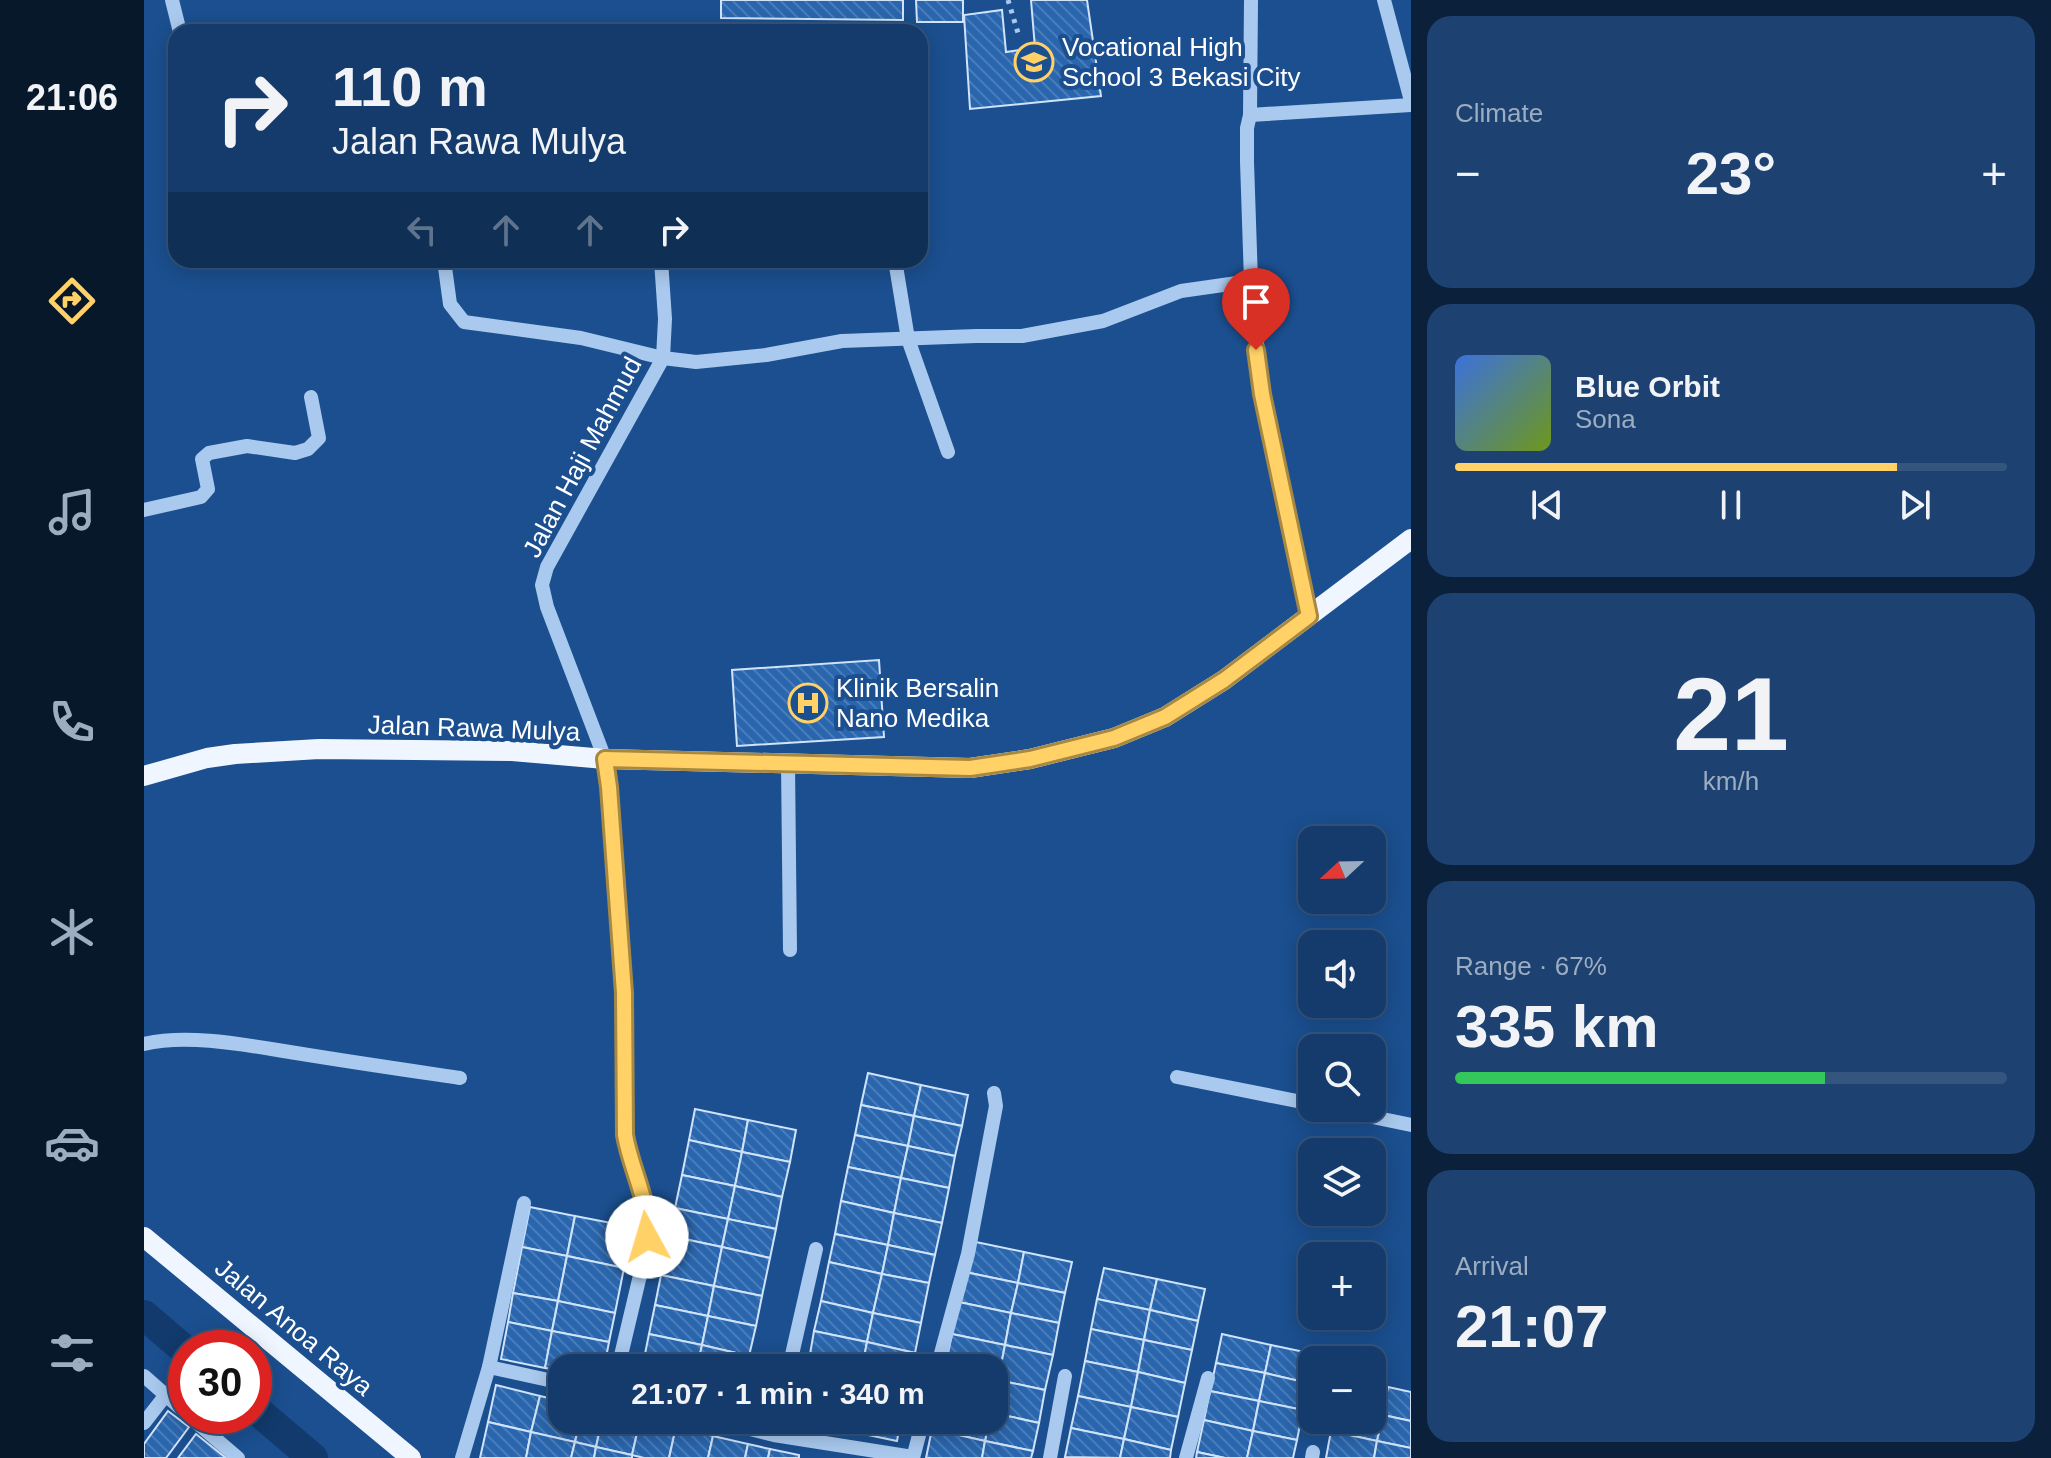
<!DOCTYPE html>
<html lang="en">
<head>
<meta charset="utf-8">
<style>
  :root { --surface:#143b6b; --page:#1d4271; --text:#f1f3f6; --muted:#9dadc1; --line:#33557e; --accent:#ffd166 }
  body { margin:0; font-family:Helvetica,sans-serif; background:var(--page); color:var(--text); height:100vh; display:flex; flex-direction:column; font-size:30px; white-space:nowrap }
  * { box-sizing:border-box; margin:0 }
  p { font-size:26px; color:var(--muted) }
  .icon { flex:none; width:44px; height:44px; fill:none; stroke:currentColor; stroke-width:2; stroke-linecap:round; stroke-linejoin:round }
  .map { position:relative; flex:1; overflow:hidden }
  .side { display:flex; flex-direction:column; gap:16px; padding:16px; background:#0b203b; width:640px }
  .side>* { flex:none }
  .hud { position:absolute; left:24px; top:24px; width:760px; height:244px; border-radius:24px; box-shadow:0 4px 20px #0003,0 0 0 2px var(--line); background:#143b6b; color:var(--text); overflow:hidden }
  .needle { width:52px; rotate:248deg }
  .tools { position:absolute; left:1154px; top:826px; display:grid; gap:16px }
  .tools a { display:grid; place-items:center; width:88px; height:88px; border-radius:16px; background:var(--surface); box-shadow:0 4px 20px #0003,0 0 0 2px var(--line); font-size:40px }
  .speed { position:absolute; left:24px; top:1330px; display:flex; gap:16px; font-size:40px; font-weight:700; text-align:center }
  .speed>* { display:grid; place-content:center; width:104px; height:104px; border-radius:50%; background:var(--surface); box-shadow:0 4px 20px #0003,0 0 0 2px var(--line); line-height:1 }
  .speed .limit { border:12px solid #d22; background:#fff; color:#111 }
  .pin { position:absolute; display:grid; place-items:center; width:68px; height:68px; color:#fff; margin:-82px -34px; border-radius:50% 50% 50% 0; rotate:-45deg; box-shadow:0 0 8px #0007 }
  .pin .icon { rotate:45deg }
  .me { position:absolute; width:88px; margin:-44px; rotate:354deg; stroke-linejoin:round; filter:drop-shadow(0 0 6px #0008) }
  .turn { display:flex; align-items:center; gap:28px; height:168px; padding:0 32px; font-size:36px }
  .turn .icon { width:104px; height:104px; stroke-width:2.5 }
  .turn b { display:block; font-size:56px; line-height:68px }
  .lanes { display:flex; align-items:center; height:76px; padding:0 32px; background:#0003; justify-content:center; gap:40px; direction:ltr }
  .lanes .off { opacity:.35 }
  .big { font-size:60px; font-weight:700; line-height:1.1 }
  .side .widget { flex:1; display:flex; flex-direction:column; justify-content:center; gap:12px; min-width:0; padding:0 28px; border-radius:24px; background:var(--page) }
  .side .dial { align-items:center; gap:0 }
  .dial b { font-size:104px; line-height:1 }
  .song { display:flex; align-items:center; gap:24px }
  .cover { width:96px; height:96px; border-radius:12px; background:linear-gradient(135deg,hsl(220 70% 55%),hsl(80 70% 35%)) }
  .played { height:8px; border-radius:4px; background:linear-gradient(90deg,var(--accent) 80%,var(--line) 80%) }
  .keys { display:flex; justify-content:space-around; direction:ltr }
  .heat { display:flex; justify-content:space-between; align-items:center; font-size:44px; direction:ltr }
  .charge { height:12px; border-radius:6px; background:linear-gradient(90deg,#34c759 67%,var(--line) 0) }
  .trip { position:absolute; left:404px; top:1354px; width:460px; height:80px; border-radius:24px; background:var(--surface); box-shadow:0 4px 20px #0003,0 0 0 2px var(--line); font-weight:700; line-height:80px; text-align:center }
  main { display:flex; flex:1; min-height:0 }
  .menu { display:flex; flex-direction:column; width:144px; justify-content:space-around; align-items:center; background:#08182b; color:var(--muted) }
  .menu .icon { width:56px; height:56px }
  .menu .selected { color:var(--accent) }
  .menu b { font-size:36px; color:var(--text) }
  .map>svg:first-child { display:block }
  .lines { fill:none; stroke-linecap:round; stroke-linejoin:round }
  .canal { stroke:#123a6d; stroke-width:30 }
  .building { fill:url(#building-back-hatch); stroke:#cfe3fa; stroke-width:2 }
  .path { stroke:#a9c9ee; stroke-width:5; stroke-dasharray:4 6; stroke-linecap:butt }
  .minor { stroke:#a9c9ee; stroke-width:14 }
  .major { stroke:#f0f6ff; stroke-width:20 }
  .route-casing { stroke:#a68842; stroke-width:20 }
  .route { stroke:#ffd166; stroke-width:14 }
  .labels { text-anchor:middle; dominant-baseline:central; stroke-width:8; stroke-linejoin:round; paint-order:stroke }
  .poi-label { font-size:26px; fill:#fff; stroke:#1b4f8f; text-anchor:start }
  .street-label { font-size:26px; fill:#fff; stroke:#1b4f8f }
</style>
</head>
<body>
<main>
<nav class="menu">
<b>21:06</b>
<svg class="icon selected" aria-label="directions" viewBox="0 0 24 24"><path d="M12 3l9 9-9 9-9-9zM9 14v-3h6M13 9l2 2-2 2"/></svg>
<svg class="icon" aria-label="music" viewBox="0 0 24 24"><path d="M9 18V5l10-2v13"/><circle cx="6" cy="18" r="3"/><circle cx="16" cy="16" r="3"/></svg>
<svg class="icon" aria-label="phone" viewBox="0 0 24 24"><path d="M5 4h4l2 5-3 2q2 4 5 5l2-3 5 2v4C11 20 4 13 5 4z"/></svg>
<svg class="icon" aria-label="climate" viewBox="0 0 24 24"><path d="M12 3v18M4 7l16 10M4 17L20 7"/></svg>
<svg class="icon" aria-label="car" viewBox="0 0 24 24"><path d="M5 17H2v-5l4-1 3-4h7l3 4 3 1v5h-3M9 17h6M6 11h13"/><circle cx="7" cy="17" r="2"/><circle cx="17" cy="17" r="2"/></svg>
<svg class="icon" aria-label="filters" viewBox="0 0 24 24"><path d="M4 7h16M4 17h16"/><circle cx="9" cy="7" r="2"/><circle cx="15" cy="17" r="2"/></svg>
</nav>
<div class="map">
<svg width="1267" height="1458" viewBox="0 0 1267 1458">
  <defs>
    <pattern id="building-back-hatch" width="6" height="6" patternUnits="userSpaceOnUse" patternTransform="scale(2)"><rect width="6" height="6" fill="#2a66ad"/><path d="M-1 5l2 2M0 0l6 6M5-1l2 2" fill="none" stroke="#4a7db9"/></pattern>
  </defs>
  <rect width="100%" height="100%" fill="#1b4f8f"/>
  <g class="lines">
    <!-- canal -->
    <g class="canal">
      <path d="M0,1315L42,1351"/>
      <path d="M110,1408L169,1458"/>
    </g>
  </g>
  <!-- building -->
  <g class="building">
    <path d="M577,0H759V20L577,18Z"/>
    <path d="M772,0H819V22H773Z"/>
    <path d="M887,0H943L957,96L826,109L820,15L858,10L862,52L891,48Z"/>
    <path d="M735,660L740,737L593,746L588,670Z"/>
    <path d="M724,1073L777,1085L770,1116L717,1105Z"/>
    <path d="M777,1085L824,1095L818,1126L770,1116Z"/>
    <path d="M717,1105L770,1116L764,1146L711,1135Z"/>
    <path d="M551,1109L604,1120L598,1152L545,1140Z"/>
    <path d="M770,1116L818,1126L811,1156L764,1146Z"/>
    <path d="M604,1120L652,1130L646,1162L598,1152Z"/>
    <path d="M711,1135L764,1146L757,1178L704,1167Z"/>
    <path d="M545,1140L598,1152L591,1186L538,1175Z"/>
    <path d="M764,1146L811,1156L805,1188L757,1178Z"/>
    <path d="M598,1152L646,1162L638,1197L591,1186Z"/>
    <path d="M704,1167L757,1178L750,1213L697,1201Z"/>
    <path d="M538,1175L591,1186L584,1219L531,1208Z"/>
    <path d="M757,1178L805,1188L798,1223L750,1213Z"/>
    <path d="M591,1186L638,1197L632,1229L584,1219Z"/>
    <path d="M697,1201L750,1213L744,1245L691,1234Z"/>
    <path d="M386,1207L431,1216L423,1256L378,1247Z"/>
    <path d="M531,1208L584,1219L578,1247L526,1236Z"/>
    <path d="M750,1213L798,1223L791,1255L744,1245Z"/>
    <path d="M431,1216L488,1227L480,1268L423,1256Z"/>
    <path d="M584,1219L632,1229L626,1258L578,1247Z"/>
    <path d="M691,1234L744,1245L738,1274L685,1262Z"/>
    <path d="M526,1236L578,1247L570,1286L517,1275Z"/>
    <path d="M827,1241L880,1252L874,1283L821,1272Z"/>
    <path d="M744,1245L791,1255L785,1283L738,1274Z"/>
    <path d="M378,1247L423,1256L414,1301L369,1293Z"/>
    <path d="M578,1247L626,1258L618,1296L570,1286Z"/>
    <path d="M880,1252L928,1262L921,1293L874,1283Z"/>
    <path d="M423,1256L480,1268L471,1313L414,1301Z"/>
    <path d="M685,1262L738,1274L729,1313L677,1301Z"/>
    <path d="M960,1268L1013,1279L1006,1310L953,1299Z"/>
    <path d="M821,1272L874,1283L867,1313L815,1302Z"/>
    <path d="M738,1274L785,1283L777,1323L729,1313Z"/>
    <path d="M517,1275L570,1286L564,1316L511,1305Z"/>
    <path d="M1013,1279L1061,1289L1054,1321L1006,1310Z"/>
    <path d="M874,1283L921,1293L915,1323L867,1313Z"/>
    <path d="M570,1286L618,1296L612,1326L564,1316Z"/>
    <path d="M369,1293L414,1301L408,1331L364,1322Z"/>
    <path d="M953,1299L1006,1310L1000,1340L947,1329Z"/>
    <path d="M414,1301L471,1313L465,1342L408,1331Z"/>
    <path d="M677,1301L729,1313L723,1342L670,1331Z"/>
    <path d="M815,1302L867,1313L861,1345L808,1334Z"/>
    <path d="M511,1305L564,1316L558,1345L505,1334Z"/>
    <path d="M1006,1310L1054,1321L1048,1350L1000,1340Z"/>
    <path d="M729,1313L777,1323L771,1353L723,1342Z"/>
    <path d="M867,1313L915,1323L909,1355L861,1345Z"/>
    <path d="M564,1316L612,1326L605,1356L558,1345Z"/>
    <path d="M364,1322L408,1331L401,1368L357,1359Z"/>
    <path d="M947,1329L1000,1340L994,1372L941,1361Z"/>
    <path d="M408,1331L465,1342L460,1368H418V1371L401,1368Z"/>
    <path d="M670,1331L723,1342L718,1368H700L665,1360Z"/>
    <path d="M505,1334L558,1345L553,1368H519L499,1364Z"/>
    <path d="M808,1334L861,1345L854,1380L850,1379V1368H801Z"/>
    <path d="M1078,1334L1127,1345L1121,1373L1072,1363Z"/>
    <path d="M1000,1340L1048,1350L1041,1383L994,1372Z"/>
    <path d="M723,1342L771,1353L768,1368H718Z"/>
    <path d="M558,1345L605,1356L603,1368H553Z"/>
    <path d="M861,1345L909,1355L901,1390L854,1380Z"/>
    <path d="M1127,1345L1170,1354L1164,1383L1121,1373Z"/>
    <path d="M665,1360L700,1368H663Z"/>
    <path d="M941,1361L994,1372L987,1407L934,1396Z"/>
    <path d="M1072,1363L1121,1373L1115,1401L1066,1391Z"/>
    <path d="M994,1372L1041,1383L1034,1417L987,1407Z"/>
    <path d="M1121,1373L1164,1383L1159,1410L1115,1401Z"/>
    <path d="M854,1380L901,1390L895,1423L850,1413V1398Z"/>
    <path d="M1228,1384L1244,1387L1239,1415L1228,1412Z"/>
    <path d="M352,1385L396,1396L387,1432L344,1422Z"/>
    <path d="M1244,1387L1267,1392V1421L1239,1415Z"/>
    <path d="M1066,1391L1115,1401L1109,1431L1060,1420Z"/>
    <path d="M396,1396L418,1401V1420H436L431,1442L387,1432Z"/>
    <path d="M934,1396L987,1407L980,1439L927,1428Z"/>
    <path d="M1115,1401L1159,1410L1153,1440L1109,1431Z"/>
    <path d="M987,1407L1034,1417L1027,1450L980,1439Z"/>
    <path d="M24,1411L45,1427L22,1458H0V1444Z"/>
    <path d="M1228,1412L1239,1415L1233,1441L1187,1431L1189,1420H1228Z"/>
    <path d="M850,1413L895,1423L889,1451L841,1441L845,1420H850Z"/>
    <path d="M1239,1415L1267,1421V1448L1233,1441Z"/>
    <path d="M436,1420H458L452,1447L431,1442Z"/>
    <path d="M458,1420H496L488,1455L452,1447Z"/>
    <path d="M496,1420L532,1427L525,1458H500L488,1455Z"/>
    <path d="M653,1420H707L705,1431Z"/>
    <path d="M707,1420H757L753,1441L705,1431Z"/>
    <path d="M790,1420H845L841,1441L788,1429Z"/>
    <path d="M1060,1420L1109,1431L1103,1458H1081L1053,1452Z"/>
    <path d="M344,1422L387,1432L382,1458H336Z"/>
    <path d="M532,1427L569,1436L564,1458H525Z"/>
    <path d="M927,1428L980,1439L976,1458L921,1457Z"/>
    <path d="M788,1429L841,1441L838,1458H782Z"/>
    <path d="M1109,1431L1153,1440L1149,1458H1103Z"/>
    <path d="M1187,1431L1233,1441L1230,1458H1182Z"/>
    <path d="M387,1432L431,1442L427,1458H382Z"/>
    <path d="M52,1434L82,1458H34Z"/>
    <path d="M569,1436L604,1444L601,1458H564Z"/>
    <path d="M980,1439L1027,1450L1026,1458H976Z"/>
    <path d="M841,1441L889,1451L887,1458H838Z"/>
    <path d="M1233,1441L1267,1448V1458H1230Z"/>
    <path d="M431,1442L452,1447L450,1458H427Z"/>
    <path d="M604,1444L626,1449L624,1458H601Z"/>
    <path d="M452,1447L488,1455V1458H450Z"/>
    <path d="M626,1449L655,1455V1458H624Z"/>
    <path d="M1053,1452L1081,1458H1052Z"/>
  </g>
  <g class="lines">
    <!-- path -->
    <path class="path" d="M864,0L874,33"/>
    <!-- minor -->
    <g class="minor">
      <path d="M28,0L36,32"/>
      <path d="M1107,0L1106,115L1103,128V162L1107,281L1118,394L1165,616"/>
      <path d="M1240,0L1267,101"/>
      <path d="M1106,115L1267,105"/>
      <path d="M300,260L306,304L320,322L437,338L519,358L552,362L622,355L698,341L832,336H878L959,321L1037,291L1107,281"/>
      <path d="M751,260L764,339L804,452"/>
      <path d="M0,510L57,497L64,489L58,459L65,453L103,446L151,453L164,449L175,438L167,397"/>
      <path d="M644,764L646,950"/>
      <path d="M0,1044C45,1033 107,1046 152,1053C207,1062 262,1070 316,1078"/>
      <path d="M1033,1077L1168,1104"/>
      <path d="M1185,1108L1267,1125"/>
      <path d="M345,1367L418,1383"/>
      <path d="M474,1368L498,1267L504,1223L503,1210L483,1149L481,1135L480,993L465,787L461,759L403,607L398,585L403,567L519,358L521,319L517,260"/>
      <path d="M645,1368L672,1249"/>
      <path d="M793,1368L824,1254L852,1106L850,1093"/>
      <path d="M0,1376L42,1413"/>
      <path d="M45,1416L94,1458"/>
      <path d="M571,1420L630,1435L769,1457"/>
      <path d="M0,1423L21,1396"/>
      <path d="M318,1458L345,1367L380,1203"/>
      <path d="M769,1458L779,1420"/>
      <path d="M906,1458L921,1376"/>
      <path d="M1042,1458L1064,1378"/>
      <path d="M1168,1458L1169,1452"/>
    </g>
    <!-- major -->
    <g class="major">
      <path d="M0,776L63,758L91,754L175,749L368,751L461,759L826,768L886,759L970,738L1021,717L1080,680L1267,539"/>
      <path d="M0,1237L267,1458"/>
    </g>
  </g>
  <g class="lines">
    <defs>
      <path id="route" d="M503,1237C506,1201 487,1170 481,1135L480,993L465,787L461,759L826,768L886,759L970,738L1021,717L1080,680L1165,616L1118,394L1112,350"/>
    </defs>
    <!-- route casing -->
    <use href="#route" class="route-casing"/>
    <!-- route -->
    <use href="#route" class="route"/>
  </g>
  <!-- icons -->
  <defs>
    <symbol id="school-ring" viewBox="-11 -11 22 22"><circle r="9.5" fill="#1b4f8f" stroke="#ffd166" stroke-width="1.5"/><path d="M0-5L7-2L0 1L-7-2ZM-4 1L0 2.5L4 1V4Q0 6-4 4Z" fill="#ffd166"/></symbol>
    <symbol id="hospital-ring" viewBox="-11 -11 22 22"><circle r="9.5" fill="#1b4f8f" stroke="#ffd166" stroke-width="1.5"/><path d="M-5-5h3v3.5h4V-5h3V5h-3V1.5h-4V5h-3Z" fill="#ffd166"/></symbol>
  </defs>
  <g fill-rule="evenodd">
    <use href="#school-ring" x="868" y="40" width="44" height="44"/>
    <use href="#hospital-ring" x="642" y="681" width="44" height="44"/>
  </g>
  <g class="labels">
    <!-- poi labels -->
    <g class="poi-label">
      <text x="918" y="47">Vocational High<tspan x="918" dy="30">School 3 Bekasi City</tspan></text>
      <text x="692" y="688">Klinik Bersalin<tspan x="692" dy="30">Nano Medika</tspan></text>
    </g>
    <!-- street labels -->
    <g class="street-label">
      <text transform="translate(438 457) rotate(-62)">Jalan Haji Mahmud</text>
      <text transform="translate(330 728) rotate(2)">Jalan Rawa Mulya</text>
      <text transform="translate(150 1327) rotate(40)">Jalan Anoa Raya</text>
    </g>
  </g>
</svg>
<div class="tools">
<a><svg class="needle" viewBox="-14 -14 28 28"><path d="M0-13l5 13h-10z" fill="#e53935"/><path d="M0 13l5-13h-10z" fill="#9dadc1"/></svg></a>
<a><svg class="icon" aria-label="sound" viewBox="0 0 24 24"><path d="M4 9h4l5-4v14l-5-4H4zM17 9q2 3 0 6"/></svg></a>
<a><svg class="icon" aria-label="search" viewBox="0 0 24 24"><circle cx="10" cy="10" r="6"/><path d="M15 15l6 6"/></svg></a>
<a><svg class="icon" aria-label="layers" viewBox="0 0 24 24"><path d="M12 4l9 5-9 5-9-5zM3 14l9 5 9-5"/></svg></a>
<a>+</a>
<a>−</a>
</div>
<div class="speed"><div class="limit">30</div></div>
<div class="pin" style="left:1112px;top:350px;background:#d93025"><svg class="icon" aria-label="arrive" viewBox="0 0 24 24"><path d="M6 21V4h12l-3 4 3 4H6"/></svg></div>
<svg class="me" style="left:503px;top:1237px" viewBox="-20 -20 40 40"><circle r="19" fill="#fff"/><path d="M0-13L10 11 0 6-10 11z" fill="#ffd166"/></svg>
<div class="trip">21:07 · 1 min · 340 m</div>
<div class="hud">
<div class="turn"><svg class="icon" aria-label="right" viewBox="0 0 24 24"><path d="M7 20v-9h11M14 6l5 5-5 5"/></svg><div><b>110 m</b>Jalan Rawa Mulya</div></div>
<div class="lanes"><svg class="icon off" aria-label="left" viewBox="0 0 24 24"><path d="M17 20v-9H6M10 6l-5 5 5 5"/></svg><svg class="icon off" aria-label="ahead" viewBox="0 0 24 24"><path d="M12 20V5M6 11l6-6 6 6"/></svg><svg class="icon off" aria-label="ahead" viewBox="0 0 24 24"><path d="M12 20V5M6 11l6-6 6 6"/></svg><svg class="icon" aria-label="right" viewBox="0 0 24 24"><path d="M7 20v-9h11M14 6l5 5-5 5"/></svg></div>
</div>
</div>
<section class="side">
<div class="widget"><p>Climate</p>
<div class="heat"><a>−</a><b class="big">23°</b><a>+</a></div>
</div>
<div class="widget">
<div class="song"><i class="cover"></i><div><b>Blue Orbit</b><p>Sona</p></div></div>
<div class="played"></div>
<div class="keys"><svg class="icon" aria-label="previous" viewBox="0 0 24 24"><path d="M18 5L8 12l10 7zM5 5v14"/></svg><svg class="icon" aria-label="pause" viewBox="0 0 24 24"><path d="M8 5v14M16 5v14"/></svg><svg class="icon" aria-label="next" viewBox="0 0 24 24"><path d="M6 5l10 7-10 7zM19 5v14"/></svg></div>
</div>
<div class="widget dial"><b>21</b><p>km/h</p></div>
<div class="widget"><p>Range · 67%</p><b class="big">335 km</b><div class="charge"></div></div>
<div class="widget"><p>Arrival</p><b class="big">21:07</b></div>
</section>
</main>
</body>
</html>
